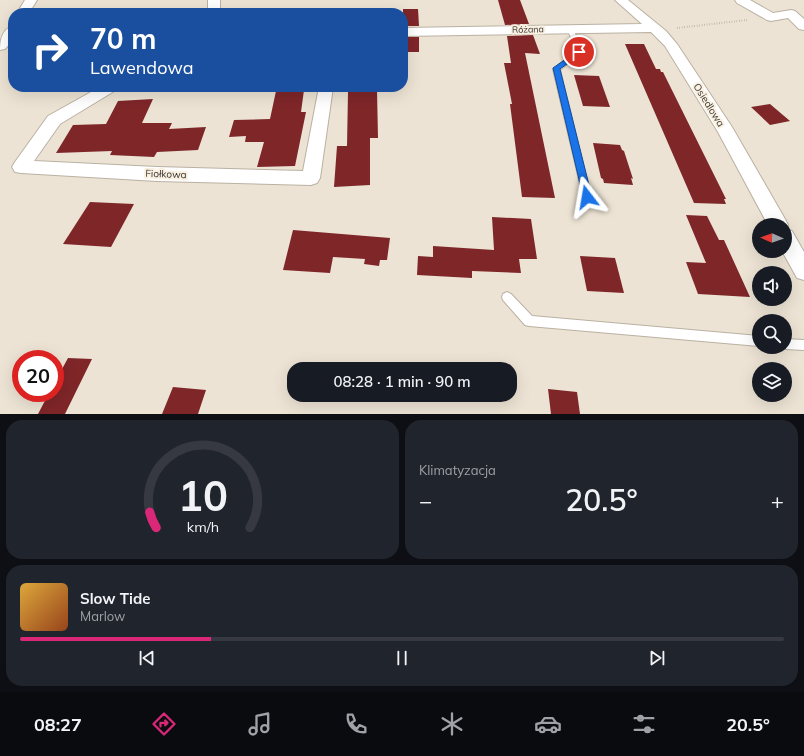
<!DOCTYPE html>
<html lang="pl">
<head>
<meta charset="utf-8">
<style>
  :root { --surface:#171b24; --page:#20242c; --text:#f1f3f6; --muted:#9ea1a6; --line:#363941; --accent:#db2777 }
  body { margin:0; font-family:Mulish,sans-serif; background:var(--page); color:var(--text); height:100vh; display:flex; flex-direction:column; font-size:15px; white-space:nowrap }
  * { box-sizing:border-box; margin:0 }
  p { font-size:13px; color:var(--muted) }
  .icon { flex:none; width:22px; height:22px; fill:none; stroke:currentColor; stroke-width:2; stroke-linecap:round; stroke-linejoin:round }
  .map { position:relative; height:414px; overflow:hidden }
  .drawer { display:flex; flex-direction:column; gap:6px; padding:6px; background:#0d0f14; flex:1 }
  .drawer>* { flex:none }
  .banner { position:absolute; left:8px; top:8px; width:400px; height:84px; border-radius:16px; box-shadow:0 4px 16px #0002; background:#1a4fa0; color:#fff; overflow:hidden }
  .needle { width:26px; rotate:272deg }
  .fabs { position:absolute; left:752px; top:218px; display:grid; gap:8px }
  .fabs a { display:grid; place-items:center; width:40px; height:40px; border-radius:50%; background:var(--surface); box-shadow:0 4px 16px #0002; font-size:20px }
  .speed { position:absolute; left:12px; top:350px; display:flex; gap:8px; font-size:20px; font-weight:700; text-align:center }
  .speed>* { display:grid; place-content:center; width:52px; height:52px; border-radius:50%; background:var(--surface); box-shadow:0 4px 16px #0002; line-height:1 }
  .speed .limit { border:6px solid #d22; background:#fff; color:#111 }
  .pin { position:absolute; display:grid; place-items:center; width:34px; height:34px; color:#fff; margin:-17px; border:2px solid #fff; border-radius:50%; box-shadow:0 1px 4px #0007 }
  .me { position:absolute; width:44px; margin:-22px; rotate:346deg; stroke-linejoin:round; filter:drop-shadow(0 0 3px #0008) }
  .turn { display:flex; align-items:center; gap:14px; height:84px; padding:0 16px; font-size:18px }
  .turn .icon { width:52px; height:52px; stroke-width:2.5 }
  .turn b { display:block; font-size:28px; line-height:34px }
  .big { font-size:30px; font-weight:600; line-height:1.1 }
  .drawer .card { flex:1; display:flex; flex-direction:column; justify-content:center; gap:6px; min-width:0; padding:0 14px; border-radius:16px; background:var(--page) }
  .drawer .dial { align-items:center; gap:0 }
  .dial svg { height:104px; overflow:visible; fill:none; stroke:var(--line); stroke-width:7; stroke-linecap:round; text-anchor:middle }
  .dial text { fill:var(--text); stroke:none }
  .song { display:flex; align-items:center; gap:12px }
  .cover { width:48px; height:48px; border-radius:6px; background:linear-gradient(135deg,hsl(40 70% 55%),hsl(20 70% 35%)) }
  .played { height:4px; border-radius:2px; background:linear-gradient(90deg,var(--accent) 25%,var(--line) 25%) }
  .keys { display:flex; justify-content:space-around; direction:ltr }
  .heat { display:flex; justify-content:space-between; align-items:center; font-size:22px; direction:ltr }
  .drawer .tiles { flex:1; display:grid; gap:6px; grid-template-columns:1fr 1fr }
  .card:last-child { grid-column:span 2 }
  .trip { position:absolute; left:287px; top:362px; width:230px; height:40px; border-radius:16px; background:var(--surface); box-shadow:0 4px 16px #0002; font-weight:600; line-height:40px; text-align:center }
  .tab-bar { display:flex; height:64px; justify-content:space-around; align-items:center; background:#090b0e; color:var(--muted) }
  .tab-bar .icon { width:28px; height:28px }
  .tab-bar .selected { color:var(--accent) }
  .tab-bar b { font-size:18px; color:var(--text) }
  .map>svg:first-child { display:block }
  .building { fill:#7f2629 }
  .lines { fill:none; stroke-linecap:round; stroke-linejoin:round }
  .lane-casing { stroke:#bab1a3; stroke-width:2 }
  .street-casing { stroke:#bab1a3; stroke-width:2 }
  .path { stroke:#a39c91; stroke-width:2; stroke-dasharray:0.5 2; stroke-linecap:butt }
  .lane { fill:#fff; fill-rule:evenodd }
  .street { fill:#fff; fill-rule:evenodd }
  .route { fill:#1a73e8; stroke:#114b97 }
  .labels { text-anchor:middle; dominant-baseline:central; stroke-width:4; stroke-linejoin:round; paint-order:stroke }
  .far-street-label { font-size:9px; fill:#38352f; stroke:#f9f0e1 }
  .street-label { font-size:10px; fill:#38352f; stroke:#f9f0e1 }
</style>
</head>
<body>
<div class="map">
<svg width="804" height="414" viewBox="0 0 804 414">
  <rect width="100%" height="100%" fill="#ece3d4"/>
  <!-- building -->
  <g class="building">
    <path d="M498,0H520L529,24L505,25Z"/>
    <path d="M403,9H418L419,26H403Z"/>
    <path d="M533,35L540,54L525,53L555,198L522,197L510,104H512L504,63H511L507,36Z"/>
    <rect x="403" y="37" width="16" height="15"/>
    <path d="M625,44H644L656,69H660L661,72H663L726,199H724L726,204L694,203Z"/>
    <path d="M574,75L599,76L610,107L583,106Z"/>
    <path d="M304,90L301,112H306L295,166L257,167L264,142H245L246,136L229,137L234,120L270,119L276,91Z"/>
    <path d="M377,90L378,138H370V185L334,187L337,146H347L348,92Z"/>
    <path d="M153,99L142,123H172L169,129L206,127L198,150L157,152L154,157L110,155L112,151L56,153L73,125L106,124L118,101Z"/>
    <path d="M770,104L790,121L770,125L751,107Z"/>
    <path d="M593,143L620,145L622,150L624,151L633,179L631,178L633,185L604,183L603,179L601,178Z"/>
    <path d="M90,202L134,204L111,247L63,244Z"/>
    <path d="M686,215L707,216L719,240H724L750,297L698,294L686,262L706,263Z"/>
    <path d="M492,217L531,219L537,259H519L521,273L472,271V278L417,275L418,256L433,257V246L494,250Z"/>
    <path d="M293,230L390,238L387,260H380L379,266L364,264L365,259L333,257L330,273L283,270Z"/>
    <path d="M580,256L615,258L624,293L587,291Z"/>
    <path d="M68,358L92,359L65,414H38L49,393H55V382Z"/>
    <path d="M173,387L206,390L198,414H162Z"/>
    <path d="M548,389L577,392L580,414H551Z"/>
  </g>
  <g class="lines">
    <defs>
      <g id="lane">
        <path d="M570,26L573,28L582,52L560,70L591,197L587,200L583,197L553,69L576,51L567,28Z"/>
        <path d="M507,292L511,294L532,316L759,336V346L529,326L525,325L503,300L502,297L503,294Z"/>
        <path d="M785,339L804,340V350L785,349L781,348L785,347Z"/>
      </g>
      <g id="street">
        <path d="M25,0H37L29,13H17Z"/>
        <rect x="208" y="0" width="12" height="13"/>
        <path d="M615,0H628L666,31L677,44L732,127L785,219L788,225L786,229L792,231L804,252V280L797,278L782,251H785V225H768L718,132L665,46L651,32L403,36V28L642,24Z"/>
        <path d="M735,0H750L773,13L791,10L795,11L804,19V30L799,29L788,18L771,21L767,20L737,3Z"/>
        <path d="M13,26V40L5,49L0,50C0,40 2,29 13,26Z"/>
        <path d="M100,87H118L116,90L60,124L34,161L157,167L303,171L319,87H333L320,178L317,183L311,185L157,181L21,173L15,172L12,167L15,162L48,116Z"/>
      </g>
    </defs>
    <!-- lane casing -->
    <use href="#lane" class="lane-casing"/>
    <!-- street casing -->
    <use href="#street" class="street-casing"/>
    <!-- path -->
    <path class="path" d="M677,28L747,20"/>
    <!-- lane -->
    <use href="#lane" class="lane"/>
    <!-- street -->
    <use href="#street" class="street"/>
  </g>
  <!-- route -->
  <path class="route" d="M579,50L582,52L581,54L560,69L592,197L587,200L583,197L553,68Z"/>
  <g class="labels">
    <!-- far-street labels -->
    <g class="far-street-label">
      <text transform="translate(528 29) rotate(-1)">Różana</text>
    </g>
    <!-- street labels -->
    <g class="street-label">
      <text transform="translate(709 105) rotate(58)">Osiedlowa</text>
      <text transform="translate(166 174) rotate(2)">Fiołkowa</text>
    </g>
  </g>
</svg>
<div class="fabs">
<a><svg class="needle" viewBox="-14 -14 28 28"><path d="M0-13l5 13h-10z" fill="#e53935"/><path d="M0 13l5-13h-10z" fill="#9ea1a6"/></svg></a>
<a><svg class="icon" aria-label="sound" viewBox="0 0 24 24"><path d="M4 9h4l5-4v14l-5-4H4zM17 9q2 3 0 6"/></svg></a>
<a><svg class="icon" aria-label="search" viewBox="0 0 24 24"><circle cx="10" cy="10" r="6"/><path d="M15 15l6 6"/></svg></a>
<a><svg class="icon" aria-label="layers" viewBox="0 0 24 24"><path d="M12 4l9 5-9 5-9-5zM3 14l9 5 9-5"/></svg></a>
</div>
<div class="speed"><div class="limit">20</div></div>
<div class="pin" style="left:579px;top:52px;background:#d93025"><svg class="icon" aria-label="arrive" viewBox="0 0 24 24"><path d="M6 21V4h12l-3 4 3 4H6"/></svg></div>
<svg class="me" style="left:587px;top:197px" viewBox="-20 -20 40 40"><path d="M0-17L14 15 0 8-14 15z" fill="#1a73e8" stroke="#fff" stroke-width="4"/></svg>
<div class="trip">08:28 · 1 min · 90 m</div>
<div class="banner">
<div class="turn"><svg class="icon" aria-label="right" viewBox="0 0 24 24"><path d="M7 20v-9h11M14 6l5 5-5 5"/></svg><div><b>70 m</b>Lawendowa</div></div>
</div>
</div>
<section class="drawer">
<div class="tiles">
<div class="card dial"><svg viewBox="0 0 100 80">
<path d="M14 69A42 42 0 1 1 86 69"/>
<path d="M14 69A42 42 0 0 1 9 57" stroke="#db2777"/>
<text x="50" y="56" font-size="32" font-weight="700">10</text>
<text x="50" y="72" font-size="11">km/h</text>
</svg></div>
<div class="card"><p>Klimatyzacja</p>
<div class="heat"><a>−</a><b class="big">20.5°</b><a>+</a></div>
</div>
<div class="card">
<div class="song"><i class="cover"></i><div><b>Slow Tide</b><p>Marlow</p></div></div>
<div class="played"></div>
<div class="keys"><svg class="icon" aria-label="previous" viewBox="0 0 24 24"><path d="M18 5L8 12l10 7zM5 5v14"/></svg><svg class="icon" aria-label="pause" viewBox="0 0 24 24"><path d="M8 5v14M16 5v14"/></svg><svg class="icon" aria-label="next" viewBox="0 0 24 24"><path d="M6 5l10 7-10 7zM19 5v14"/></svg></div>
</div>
</div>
</section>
<nav class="tab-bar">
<b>08:27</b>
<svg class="icon selected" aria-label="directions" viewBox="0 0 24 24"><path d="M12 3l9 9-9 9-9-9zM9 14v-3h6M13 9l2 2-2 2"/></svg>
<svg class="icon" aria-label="music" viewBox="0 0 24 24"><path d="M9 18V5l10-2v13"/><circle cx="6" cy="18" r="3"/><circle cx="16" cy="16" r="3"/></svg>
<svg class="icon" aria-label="phone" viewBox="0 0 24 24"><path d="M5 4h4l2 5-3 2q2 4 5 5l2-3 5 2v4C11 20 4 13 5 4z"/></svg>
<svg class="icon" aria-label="climate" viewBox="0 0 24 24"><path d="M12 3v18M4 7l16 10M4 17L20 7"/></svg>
<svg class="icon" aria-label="car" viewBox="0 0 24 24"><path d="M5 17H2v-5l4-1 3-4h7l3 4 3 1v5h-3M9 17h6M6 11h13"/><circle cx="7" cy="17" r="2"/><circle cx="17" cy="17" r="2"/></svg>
<svg class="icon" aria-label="filters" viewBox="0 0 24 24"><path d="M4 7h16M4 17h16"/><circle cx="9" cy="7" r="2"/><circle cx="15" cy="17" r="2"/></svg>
<b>20.5°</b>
</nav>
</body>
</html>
